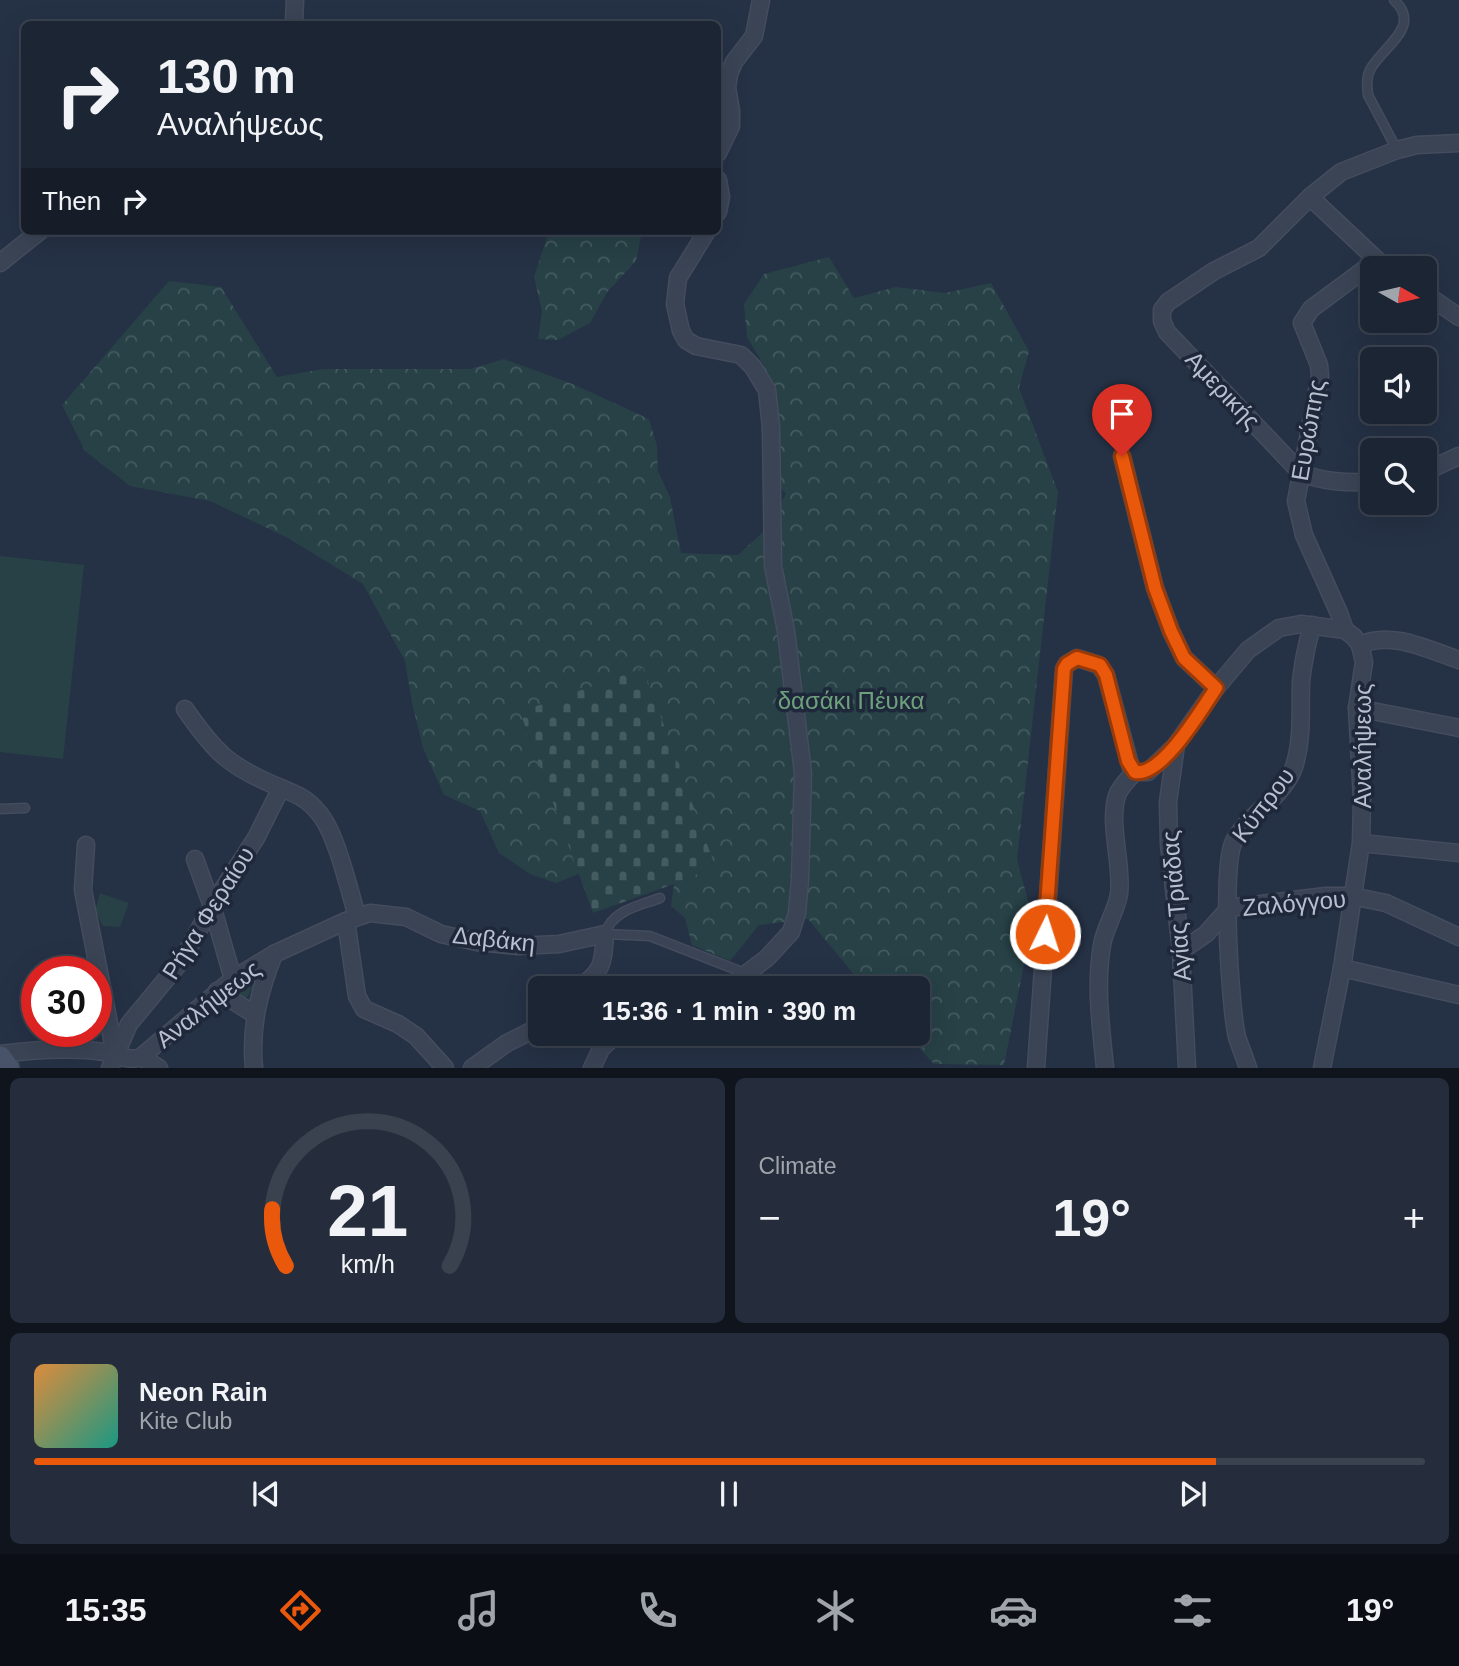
<!DOCTYPE html>
<html lang="en">
<head>
<meta charset="utf-8">
<style>
  :root { --surface:#1c2534; --page:#252d3c; --text:#f1f3f6; --muted:#a0a5ac; --line:#3a424f; --accent:#ea580c }
  body { margin:0; font-family:Arial,sans-serif; background:var(--page); color:var(--text); height:100vh; display:flex; flex-direction:column; font-size:26px; white-space:nowrap }
  * { box-sizing:border-box; margin:0 }
  p { font-size:23px; color:var(--muted) }
  .icon { flex:none; width:38px; height:38px; fill:none; stroke:currentColor; stroke-width:2; stroke-linecap:round; stroke-linejoin:round }
  .map { position:relative; height:1068px; overflow:hidden }
  .details { display:flex; flex-direction:column; gap:10px; padding:10px; background:#0f141d; flex:1 }
  .details>* { flex:none }
  .banner { position:absolute; left:21px; top:21px; width:700px; height:214px; border-radius:10px; box-shadow:0 7px 28px #0002,0 0 0 2px var(--line); background:#1c2534; color:var(--text); overflow:hidden }
  .needle { width:46px; rotate:98deg }
  .controls { position:absolute; left:1360px; top:256px; display:grid; gap:14px }
  .controls a { display:grid; place-items:center; width:77px; height:77px; border-radius:10px; background:var(--surface); box-shadow:0 7px 28px #0002,0 0 0 2px var(--line); font-size:35px }
  .speed { position:absolute; left:21px; top:956px; display:flex; gap:14px; font-size:35px; font-weight:700; text-align:center }
  .speed>* { display:grid; place-content:center; width:91px; height:91px; border-radius:50%; background:var(--surface); box-shadow:0 7px 28px #0002,0 0 0 2px var(--line); line-height:1 }
  .speed .limit { border:10px solid #d22; background:#fff; color:#111 }
  .pin { position:absolute; display:grid; place-items:center; width:60px; height:60px; color:#fff; margin:-72px -30px; border-radius:50% 50% 50% 0; rotate:-45deg; box-shadow:0 0 7px #0007 }
  .pin .icon { rotate:45deg }
  .me { position:absolute; width:77px; margin:-38px; rotate:4deg; stroke-linejoin:round; filter:drop-shadow(0 0 5px #0008) }
  .turn { display:flex; align-items:center; gap:24px; height:147px; padding:0 21px; font-size:32px }
  .turn .icon { width:91px; height:91px; stroke-width:2.5 }
  .turn b { display:block; font-size:49px; line-height:60px }
  .then { display:flex; align-items:center; height:66px; padding:0 21px; background:#0003; gap:14px; font-size:26px }
  .big { font-size:52px; font-weight:700; line-height:1.1 }
  .details .widget { flex:1; display:flex; flex-direction:column; justify-content:center; gap:10px; min-width:0; padding:0 24px; border-radius:10px; background:var(--page) }
  .details .dial { align-items:center; gap:0 }
  .dial svg { height:182px; overflow:visible; fill:none; stroke:var(--line); stroke-width:7; stroke-linecap:round; text-anchor:middle }
  .dial text { fill:var(--text); stroke:none }
  .song { display:flex; align-items:center; gap:21px }
  .cover { width:84px; height:84px; border-radius:10px; background:linear-gradient(135deg,hsl(30 70% 55%),hsl(170 70% 35%)) }
  .played { height:7px; border-radius:4px; background:linear-gradient(90deg,var(--accent) 85%,var(--line) 85%) }
  .keys { display:flex; justify-content:space-around; direction:ltr }
  .heat { display:flex; justify-content:space-between; align-items:center; font-size:38px; direction:ltr }
  .details .tiles { flex:1; display:grid; gap:10px; grid-template-columns:1fr 1fr }
  .widget:last-child { grid-column:span 2 }
  .trip { position:absolute; left:528px; top:976px; width:402px; height:70px; border-radius:10px; background:var(--surface); box-shadow:0 7px 28px #0002,0 0 0 2px var(--line); font-weight:700; line-height:70px; text-align:center }
  .menu { display:flex; height:112px; justify-content:space-around; align-items:center; background:#0b0f15; color:var(--muted) }
  .menu .icon { width:49px; height:49px }
  .menu .current { color:var(--accent) }
  .menu b { font-size:32px; color:var(--text) }
  .map>svg:first-child { display:block }
  .forest { fill:url(#forest-crowns) }
  .cemetery { fill:url(#cemetery-stones) }
  .green { fill:#274146 }
  .lines { fill:none; stroke-linecap:round; stroke-linejoin:round }
  .service-casing { stroke:#444c5e; stroke-width:11 }
  .minor-casing { stroke:#444c5e; stroke-width:19 }
  .secondary-casing { stroke:#444c5e; stroke-width:26 }
  .service { stroke:#3a4455; stroke-width:8 }
  .minor { stroke:#3a4455; stroke-width:16 }
  .secondary { stroke:#485268; stroke-width:23 }
  .route-casing { stroke:#983908; stroke-width:18 }
  .route { stroke:#ea580c; stroke-width:12 }
  .labels { text-anchor:middle; dominant-baseline:central; stroke-width:7; stroke-linejoin:round; paint-order:stroke }
  .street-label { font-size:24px; fill:#b8bfce; stroke:#1e283a }
  .park-label { font-size:24px; fill:#6da17b; stroke:#1e283a }
</style>
</head>
<body>
<div class="map">
<svg width="1459" height="1068" viewBox="0 0 1459 1068">
  <defs>
    <pattern id="forest-crowns" width="20" height="18" patternUnits="userSpaceOnUse" patternTransform="scale(1.75)"><rect width="20" height="18" fill="#274146"/><path d="M2 6a3 3 0 1 1 6 0M12 15a3 3 0 1 1 6 0" fill="none" stroke="#445b60"/></pattern>
    <pattern id="cemetery-stones" width="16" height="16" patternUnits="userSpaceOnUse" patternTransform="scale(1.75)"><rect width="16" height="16" fill="#274146"/><path d="M2 7V4a2 2 0 0 1 4 0v3zM10 15v-3a2 2 0 0 1 4 0v3z" fill="#445b60"/></pattern>
  </defs>
  <rect width="100%" height="100%" fill="#253145"/>
  <!-- forest -->
  <g class="forest">
    <path d="M549,231H642L636,261L608,291L590,323L558,340L538,339L542,311L534,277Z"/>
    <path d="M829,257L854,298L896,287L945,293L991,283L1029,351L1019,388L1058,492L1017,860L1033,919L1004,1065L934,1064L906,1034H919V989H866L808,919L759,925L730,961L692,945L685,918L671,906L674,884L715,866L520,712L579,874L556,883L530,874L499,853L480,811L444,795L423,748L412,703L405,661L363,584L288,538L210,501L130,486L85,451L62,405L169,281L221,287L277,377L323,369H470L504,359L575,385L649,419L657,446L658,471L670,497L681,553L738,555L761,534L786,494L766,471L761,426L763,364L747,337L744,304L764,274Z"/>
  </g>
  <!-- cemetery -->
  <path class="cemetery" d="M643,668L715,866L674,884L593,913L520,712Z"/>
  <!-- green -->
  <g class="green">
    <path d="M0,556L84,565L63,759L0,752Z"/>
    <path d="M100,893L129,903L120,927L103,926L95,911Z"/>
    <path d="M267,964L243,1004L225,990Z"/>
  </g>
  <g class="lines">
    <defs>
      <g id="service">
        <path d="M1394,0C1422,26 1385,45 1371,68C1366,77 1367,85 1368,95L1397,150"/>
        <path d="M0,809L25,808"/>
        <path d="M660,898C639,906 612,910 605,934L650,936L745,973"/>
      </g>
      <g id="minor">
        <path d="M294,24L295,0"/>
        <path d="M718,153L731,126V111L727,88L729,74L734,62L754,36L761,0"/>
        <path d="M718,180L721,197L718,212"/>
        <path d="M1310,197L1377,260L1388,268"/>
        <path d="M707,231L678,278L675,304L681,331L686,340L696,346L741,355L753,367L767,390L771,428L773,566L786,631L803,773L800,879L797,913L791,932L767,958L726,989"/>
        <path d="M0,263L40,231"/>
        <path d="M1424,293L1459,317"/>
        <path d="M1122,456L1155,588L1171,631L1184,658L1216,688"/>
        <path d="M1424,472L1459,456"/>
        <path d="M1372,482C1347,483 1324,482 1301,473L1167,332L1162,321V310L1168,302L1214,271L1259,248L1310,197L1341,172L1397,150L1417,145L1459,143"/>
        <path d="M1345,630L1339,613L1304,535L1296,501L1320,376L1319,365L1302,323L1311,309L1377,260"/>
        <path d="M1360,645C1391,630 1429,650 1459,660"/>
        <path d="M1357,708L1459,728"/>
        <path d="M185,709C216,754 230,767 281,788"/>
        <path d="M1176,745L1168,802L1169,844L1181,951L1187,1068"/>
        <path d="M1361,843L1459,853"/>
        <path d="M86,845L83,890L115,1054"/>
        <path d="M195,859L212,906L233,979"/>
        <path d="M346,921L357,996L364,1009L398,1024L416,1036L445,1068"/>
        <path d="M1181,951L1206,934L1229,908L1326,896H1351L1386,903L1459,937"/>
        <path d="M1342,968L1459,995"/>
        <path d="M217,991L254,1014"/>
        <path d="M0,1054C33,1050 71,1047 104,1052C118,1054 128,1062 141,1057L233,979L274,954L346,921L370,913L406,917L441,934L477,942L518,946L559,944L605,934C603,964 603,972 577,989"/>
        <path d="M141,1057L159,1068"/>
        <path d="M110,1068L129,1024L182,960L212,906L256,838L281,788C296,794 308,799 318,812C336,831 349,890 357,916"/>
        <path d="M254,1068C250,1026 259,992 274,954"/>
        <path d="M472,1068L507,1043L541,1026"/>
        <path d="M592,1068L601,1049L616,1034"/>
        <path d="M1036,1068L1064,669L1067,664L1077,658L1099,665L1106,675L1131,768L1135,772H1148L1176,745L1216,688L1248,650L1279,628L1301,624L1345,630L1354,637L1360,645L1364,662L1357,708L1362,799L1361,843L1342,968L1322,1068"/>
        <path d="M1105,1068C1101,1027 1095,986 1102,945C1105,927 1116,912 1119,894C1123,864 1107,821 1118,793C1122,785 1129,778 1135,772"/>
        <path d="M1248,1068C1245,1058 1240,1047 1237,1037C1230,1007 1221,865 1234,841C1249,813 1283,798 1294,767C1303,739 1300,711 1301,682C1303,662 1307,644 1312,625"/>
      </g>
      <path id="secondary" d="M0,1058L7,1068"/>
    </defs>
    <!-- service casing -->
    <use href="#service" class="service-casing"/>
    <!-- minor casing -->
    <use href="#minor" class="minor-casing"/>
    <!-- secondary casing -->
    <use href="#secondary" class="secondary-casing"/>
    <!-- service -->
    <use href="#service" class="service"/>
    <!-- minor -->
    <use href="#minor" class="minor"/>
    <!-- secondary -->
    <use href="#secondary" class="secondary"/>
  </g>
  <g class="lines">
    <defs>
      <path id="route" d="M1045,934L1064,669L1067,664L1077,658L1100,665L1106,675L1128,761L1135,772C1162,777 1202,709 1216,688L1184,658L1171,631L1155,588L1122,456"/>
    </defs>
    <!-- route casing -->
    <use href="#route" class="route-casing"/>
    <!-- route -->
    <use href="#route" class="route"/>
  </g>
  <g class="labels">
    <!-- street labels -->
    <g class="street-label">
      <text transform="translate(1223 390) rotate(47)">Αμερικής</text>
      <text transform="translate(1308 430) rotate(-80)">Ευρώπης</text>
      <text transform="translate(1362 746) rotate(-90)">Αναλήψεως</text>
      <text transform="translate(1263 805) rotate(-53)">Κύπρου</text>
      <text transform="translate(1294 903) rotate(-5)">Ζαλόγγου</text>
      <text transform="translate(1176 906) rotate(-95)">Αγίας Τριάδας</text>
      <text transform="translate(208 913) rotate(-58)">Ρήγα Φεραίου</text>
      <text transform="translate(494 939) rotate(6)">Δαβάκη</text>
      <text transform="translate(208 1004) rotate(-38)">Αναλήψεως</text>
    </g>
    <!-- park labels -->
    <g class="park-label">
      <text x="851" y="700">δασάκι Πέυκα</text>
    </g>
  </g>
</svg>
<div class="controls">
<a><svg class="needle" viewBox="-14 -14 28 28"><path d="M0-13l5 13h-10z" fill="#e53935"/><path d="M0 13l5-13h-10z" fill="#a0a5ac"/></svg></a>
<a><svg class="icon" aria-label="sound" viewBox="0 0 24 24"><path d="M4 9h4l5-4v14l-5-4H4zM17 9q2 3 0 6"/></svg></a>
<a><svg class="icon" aria-label="search" viewBox="0 0 24 24"><circle cx="10" cy="10" r="6"/><path d="M15 15l6 6"/></svg></a>
</div>
<div class="speed"><div class="limit">30</div></div>
<div class="pin" style="left:1122px;top:456px;background:#d93025"><svg class="icon" aria-label="arrive" viewBox="0 0 24 24"><path d="M6 21V4h12l-3 4 3 4H6"/></svg></div>
<svg class="me" style="left:1045px;top:934px" viewBox="-20 -20 40 40"><circle r="17" fill="#ea580c" stroke="#fff" stroke-width="3"/><path d="M0-11L8 9 0 5-8 9z" fill="#fff"/></svg>
<div class="trip">15:36 · 1 min · 390 m</div>
<div class="banner">
<div class="turn"><svg class="icon" aria-label="right" viewBox="0 0 24 24"><path d="M7 20v-9h11M14 6l5 5-5 5"/></svg><div><b>130 m</b>Αναλήψεως</div></div>
<div class="then">Then<svg class="icon" aria-label="right" viewBox="0 0 24 24"><path d="M7 20v-9h11M14 6l5 5-5 5"/></svg></div>
</div>
</div>
<section class="details">
<div class="tiles">
<div class="widget dial"><svg viewBox="0 0 100 80">
<path d="M14 69A42 42 0 1 1 86 69"/>
<path d="M14 69A42 42 0 0 1 8 44" stroke="#ea580c"/>
<text x="50" y="56" font-size="32" font-weight="700">21</text>
<text x="50" y="72" font-size="11">km/h</text>
</svg></div>
<div class="widget"><p>Climate</p>
<div class="heat"><a>−</a><b class="big">19°</b><a>+</a></div>
</div>
<div class="widget">
<div class="song"><i class="cover"></i><div><b>Neon Rain</b><p>Kite Club</p></div></div>
<div class="played"></div>
<div class="keys"><svg class="icon" aria-label="previous" viewBox="0 0 24 24"><path d="M18 5L8 12l10 7zM5 5v14"/></svg><svg class="icon" aria-label="pause" viewBox="0 0 24 24"><path d="M8 5v14M16 5v14"/></svg><svg class="icon" aria-label="next" viewBox="0 0 24 24"><path d="M6 5l10 7-10 7zM19 5v14"/></svg></div>
</div>
</div>
</section>
<nav class="menu">
<b>15:35</b>
<svg class="icon current" aria-label="directions" viewBox="0 0 24 24"><path d="M12 3l9 9-9 9-9-9zM9 14v-3h6M13 9l2 2-2 2"/></svg>
<svg class="icon" aria-label="music" viewBox="0 0 24 24"><path d="M9 18V5l10-2v13"/><circle cx="6" cy="18" r="3"/><circle cx="16" cy="16" r="3"/></svg>
<svg class="icon" aria-label="phone" viewBox="0 0 24 24"><path d="M5 4h4l2 5-3 2q2 4 5 5l2-3 5 2v4C11 20 4 13 5 4z"/></svg>
<svg class="icon" aria-label="climate" viewBox="0 0 24 24"><path d="M12 3v18M4 7l16 10M4 17L20 7"/></svg>
<svg class="icon" aria-label="car" viewBox="0 0 24 24"><path d="M5 17H2v-5l4-1 3-4h7l3 4 3 1v5h-3M9 17h6M6 11h13"/><circle cx="7" cy="17" r="2"/><circle cx="17" cy="17" r="2"/></svg>
<svg class="icon" aria-label="filters" viewBox="0 0 24 24"><path d="M4 7h16M4 17h16"/><circle cx="9" cy="7" r="2"/><circle cx="15" cy="17" r="2"/></svg>
<b>19°</b>
</nav>
</body>
</html>
